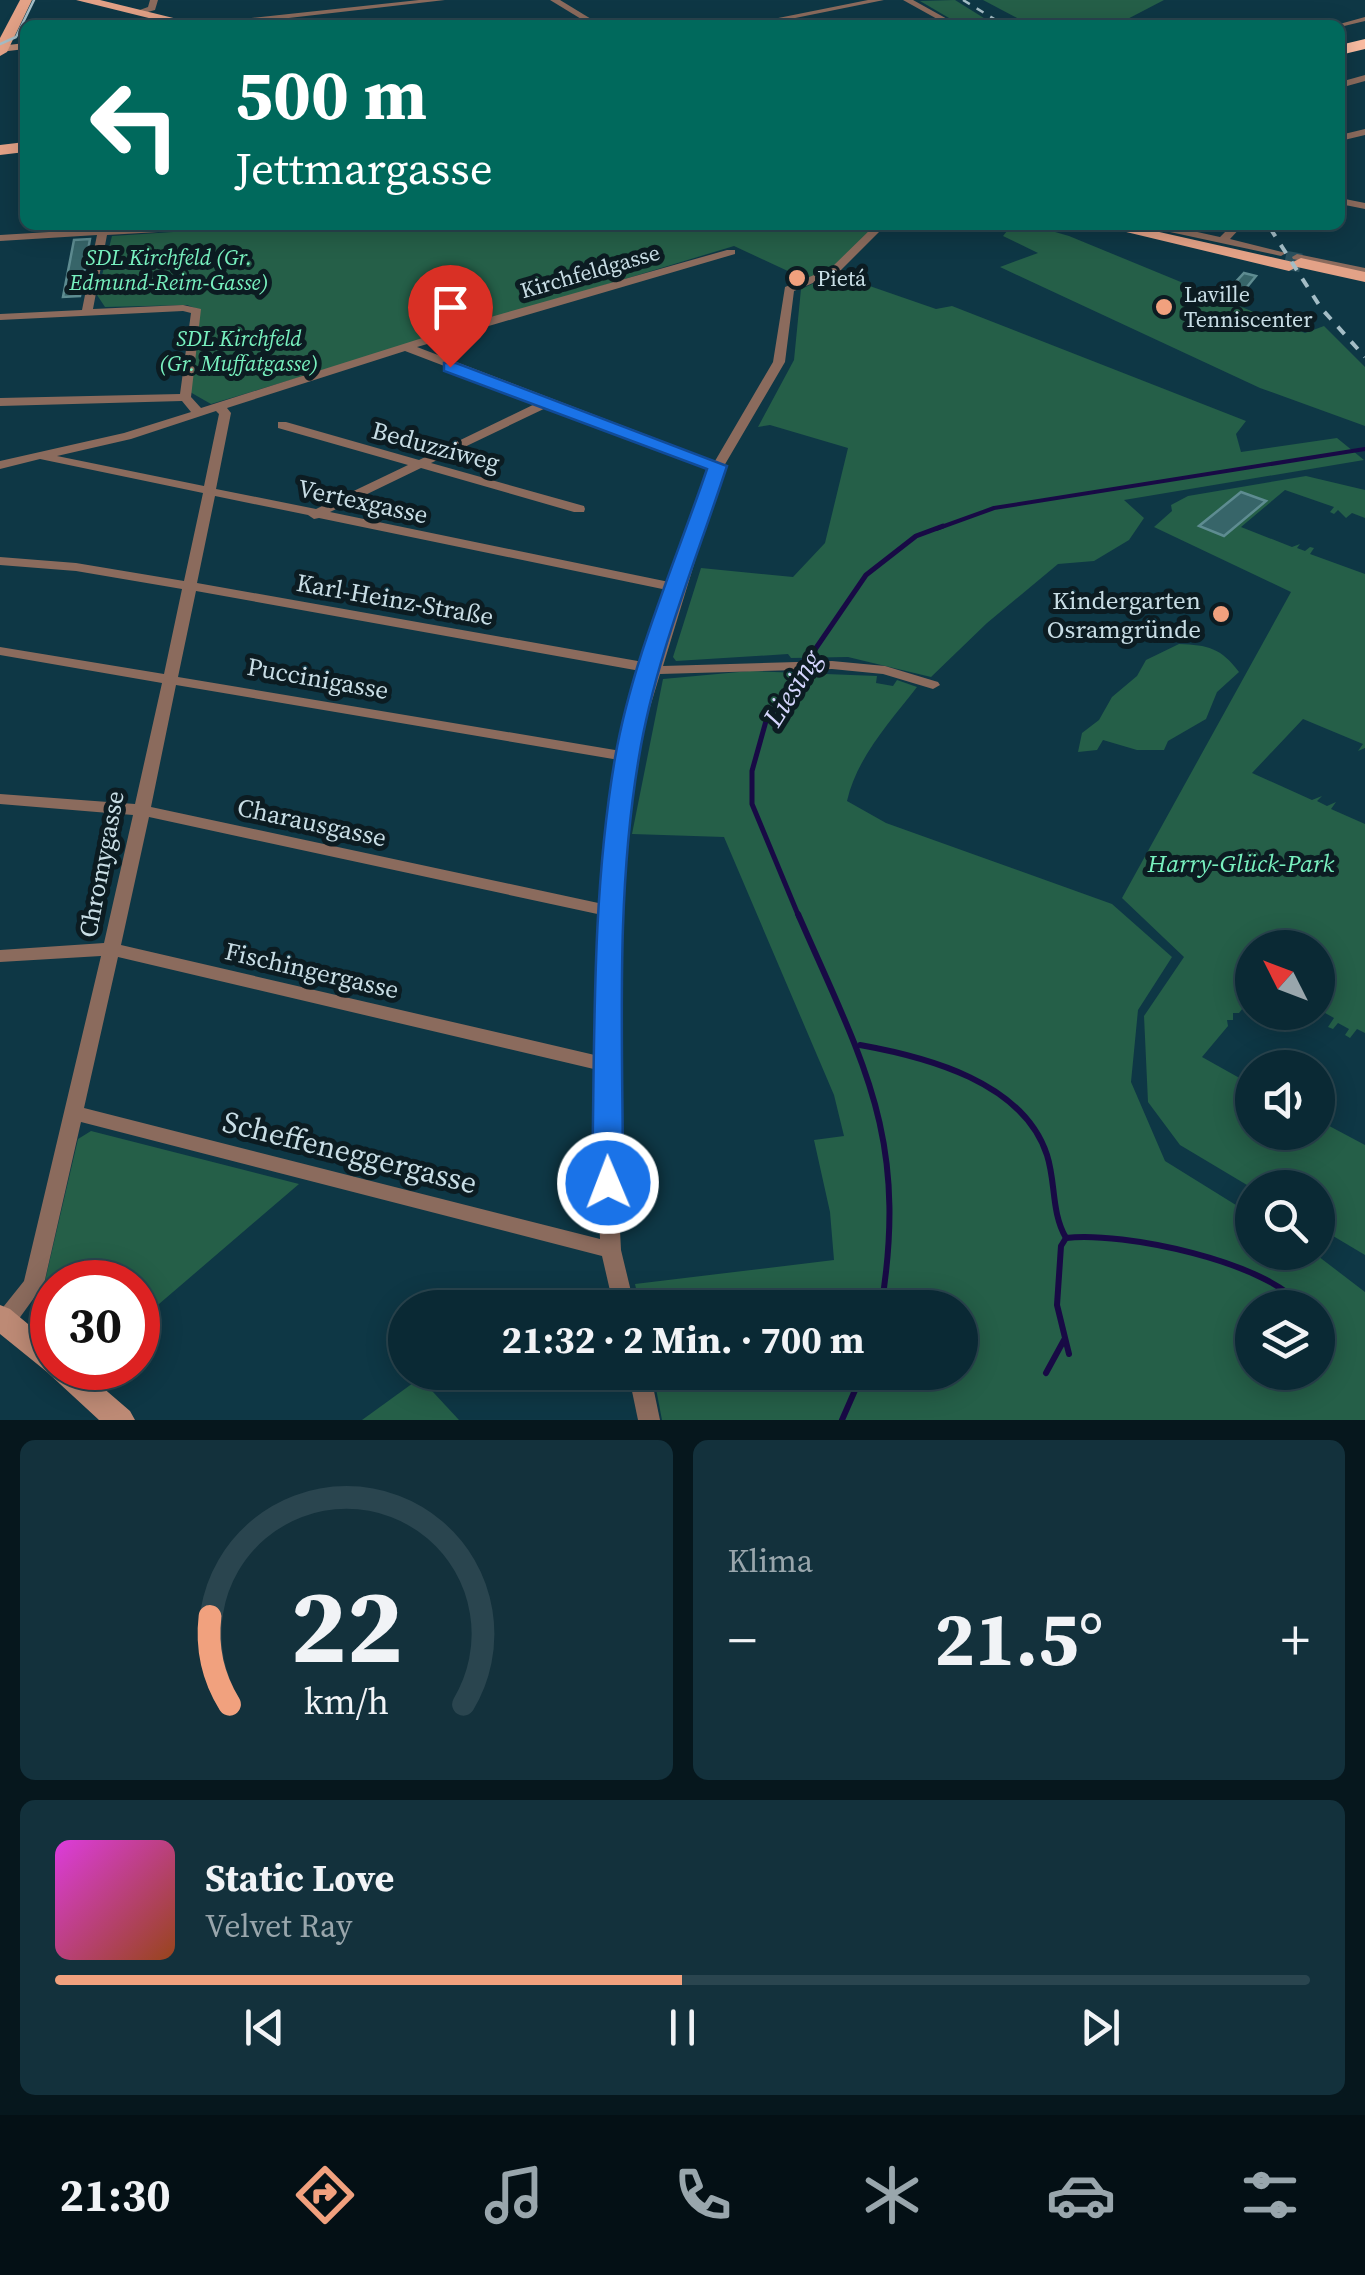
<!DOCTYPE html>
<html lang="de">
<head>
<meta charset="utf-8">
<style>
  :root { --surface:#0a2934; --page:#13313c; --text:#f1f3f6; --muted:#99a6ac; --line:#2a454f; --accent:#f1a17e }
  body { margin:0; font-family:"Source Serif 4",serif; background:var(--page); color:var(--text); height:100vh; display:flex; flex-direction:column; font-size:38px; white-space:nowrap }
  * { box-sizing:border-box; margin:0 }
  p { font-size:32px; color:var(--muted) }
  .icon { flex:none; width:55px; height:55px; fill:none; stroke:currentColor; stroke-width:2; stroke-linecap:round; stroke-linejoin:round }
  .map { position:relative; height:1420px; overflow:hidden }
  .panel { display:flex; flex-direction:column; gap:20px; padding:20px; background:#06171d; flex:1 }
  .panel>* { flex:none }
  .banner { position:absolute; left:20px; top:20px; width:1325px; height:210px; border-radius:15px; box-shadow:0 5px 25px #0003,0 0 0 2px var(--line); background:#00695c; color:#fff; overflow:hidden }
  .needle { width:65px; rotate:312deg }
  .buttons { position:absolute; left:1235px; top:930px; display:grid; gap:20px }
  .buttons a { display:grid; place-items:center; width:100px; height:100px; border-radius:50%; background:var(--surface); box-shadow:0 5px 25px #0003,0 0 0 2px var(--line); font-size:50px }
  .speed { position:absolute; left:30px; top:1260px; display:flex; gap:20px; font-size:50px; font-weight:700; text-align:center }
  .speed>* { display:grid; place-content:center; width:130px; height:130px; border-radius:50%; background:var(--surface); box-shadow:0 5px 25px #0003,0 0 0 2px var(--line); line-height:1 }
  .speed .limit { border:15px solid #d22; background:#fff; color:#111 }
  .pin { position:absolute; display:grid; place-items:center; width:85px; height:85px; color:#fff; margin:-102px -42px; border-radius:50% 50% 50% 0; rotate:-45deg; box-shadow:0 0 10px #0007 }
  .pin .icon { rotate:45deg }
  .me { position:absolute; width:110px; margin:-55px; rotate:359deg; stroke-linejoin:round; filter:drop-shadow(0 0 8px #0008) }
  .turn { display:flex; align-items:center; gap:35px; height:210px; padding:0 50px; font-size:45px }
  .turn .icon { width:130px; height:130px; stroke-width:2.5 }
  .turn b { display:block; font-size:70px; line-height:85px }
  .big { font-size:75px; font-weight:700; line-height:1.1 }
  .panel .card { flex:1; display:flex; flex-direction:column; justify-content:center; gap:15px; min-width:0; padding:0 35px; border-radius:15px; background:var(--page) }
  .panel .dial { align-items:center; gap:0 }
  .dial svg { height:260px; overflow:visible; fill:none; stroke:var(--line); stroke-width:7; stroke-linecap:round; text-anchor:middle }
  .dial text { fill:var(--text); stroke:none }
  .song { display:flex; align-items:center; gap:30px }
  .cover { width:120px; height:120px; border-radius:15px; background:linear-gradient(135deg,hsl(300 70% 55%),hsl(20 70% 35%)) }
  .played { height:10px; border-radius:5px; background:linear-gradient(90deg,var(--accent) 50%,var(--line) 50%) }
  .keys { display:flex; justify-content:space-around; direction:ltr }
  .heat { display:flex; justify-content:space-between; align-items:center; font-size:55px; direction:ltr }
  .panel .tiles { flex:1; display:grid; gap:20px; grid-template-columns:1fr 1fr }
  .card:last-child { grid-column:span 2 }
  .trip { position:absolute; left:388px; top:1290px; width:590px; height:100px; border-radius:50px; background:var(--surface); box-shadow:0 5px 25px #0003,0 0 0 2px var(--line); font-weight:700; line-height:100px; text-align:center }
  .tabs { display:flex; height:160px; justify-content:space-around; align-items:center; background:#041015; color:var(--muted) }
  .tabs .icon { width:70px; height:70px }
  .tabs .active { color:var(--accent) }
  .tabs b { font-size:45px; color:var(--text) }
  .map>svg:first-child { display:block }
  .green { fill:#255f48; fill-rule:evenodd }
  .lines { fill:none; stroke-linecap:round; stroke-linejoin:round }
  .stream-far2 { stroke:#180a45; stroke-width:4 }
  .stream-far1 { stroke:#180a45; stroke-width:5 }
  .stream { stroke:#180a45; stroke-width:6 }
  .building { fill:#376569; stroke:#5e8c91; stroke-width:2.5 }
  .primary-tunnel { stroke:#2a505d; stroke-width:19; stroke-dasharray:19 10; stroke-linecap:butt }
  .street { fill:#8b6b5d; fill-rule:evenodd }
  .secondary { fill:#bd8a75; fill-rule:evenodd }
  .primary { fill:#e3a287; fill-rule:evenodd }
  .highway { fill:#fbbda2; fill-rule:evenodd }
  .tram { stroke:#a4bdc6; stroke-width:2.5 }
  .rail-far1 { stroke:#a4bdc6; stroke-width:2.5; stroke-dasharray:8 8; stroke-linecap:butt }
  .rail { stroke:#a4bdc6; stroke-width:4; stroke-dasharray:10 10; stroke-linecap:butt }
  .route { fill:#1a73e8; stroke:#114b97; stroke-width:2.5 }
  .poi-dot { fill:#f1a17e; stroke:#0c1c22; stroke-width:4 }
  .labels { text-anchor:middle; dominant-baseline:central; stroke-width:10; stroke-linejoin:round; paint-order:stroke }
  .far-park-label { font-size:22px; font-style:italic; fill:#78f1bf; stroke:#0c1c22 }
  .far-street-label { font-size:22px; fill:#c8dde5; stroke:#0c1c22 }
  .far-poi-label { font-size:22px; fill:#c8dde5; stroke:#0c1c22; text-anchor:start }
  .street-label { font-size:25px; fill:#c8dde5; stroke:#0c1c22 }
  .poi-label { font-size:25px; fill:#c8dde5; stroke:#0c1c22; text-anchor:end }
  .park-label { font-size:25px; font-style:italic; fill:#78f1bf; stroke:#0c1c22 }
  .water-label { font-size:28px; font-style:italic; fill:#d5d6fd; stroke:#0c1c22 }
  .near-street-label { font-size:30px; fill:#c8dde5; stroke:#0c1c22 }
</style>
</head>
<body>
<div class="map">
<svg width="1365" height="1420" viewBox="0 0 1365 1420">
  <rect width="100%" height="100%" fill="#0e3745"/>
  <!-- green -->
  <g class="green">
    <path d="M955,0L995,25H961L920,1Z"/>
    <path d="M983,0H1164L1116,25H1030Z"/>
    <path d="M233,225H879L832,270L805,279L734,246L211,404L190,392L200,310L187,305L105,307L97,295L112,236L234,228Z"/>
    <path d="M1012,225H1031L1069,236L1305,333L1324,326L1365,367V426L1260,388L1000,267L1038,253L1003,236Z"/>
    <path d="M835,274L936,309L952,306L1246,421L1236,434L1241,452L1337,438L1364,460L1124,500L1144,518L1129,540L1094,561L1058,564L987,623L931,677L848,657L791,658L788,654L676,661L673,657L701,568L793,577L825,543L848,448L770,425L758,427L794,360L801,289Z"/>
    <path d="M1306,476L1365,490V518L1352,513L1346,518L1338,510L1334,514L1330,512L1334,507L1285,490L1241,527L1292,547L1300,544L1297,548L1305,551L1310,547L1314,548L1310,554L1365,574V748L1358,751L1363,744L1303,719L1252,773L1312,800L1322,796L1317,801L1327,806L1336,802L1331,809L1365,824V1033L1357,1029L1350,1038L1345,1035L1349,1029L1338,1023L1333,1029L1328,1027L1334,1018L1318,1009V948H1252V997L1239,1013H1233V1020H1227L1228,1026L1202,1057L1252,1085V1132H1318V1120L1365,1145V1255L1318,1227V1188H1252L1180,1145L1148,1102L1144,1016L1184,957L1122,898L1291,592L1154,527L1172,511L1171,505L1188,496Z"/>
    <path d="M1179,644C1208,645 1221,648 1239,672L1217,692L1206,719L1168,741L1164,750H1137L1103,740L1097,750L1078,752L1082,733L1099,720L1112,697L1137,676L1146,660Z"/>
    <path d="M750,671L877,676L876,683L893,686L897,680L917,687C890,722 857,757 847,801L886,823L1112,904L1172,957L1138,1010L1131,1082L1165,1161L1252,1215V1252L1314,1253L1365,1292V1420H662L653,1373L960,1372V1308L640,1307L635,1284L834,1260L830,1212L814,1140L844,1136L834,1095L724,837L632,834L663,679ZM1252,1308H1318V1372H1252Z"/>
    <path d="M91,1131L299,1184L138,1322V1282H52V1328L37,1315L78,1139Z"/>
    <path d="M420,1378L459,1420H362Z"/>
  </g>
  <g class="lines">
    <!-- stream-far2 -->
    <path class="stream-far2" d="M936,529L994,508L1365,449"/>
    <!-- stream-far1 -->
    <path class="stream-far1" d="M799,917L752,804V771L766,721L866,575L916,536L943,526"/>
    <!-- stream -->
    <g class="stream">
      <path d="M798,914C864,1065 909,1137 881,1308"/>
      <path d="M860,1045C927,1057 1023,1082 1047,1155C1056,1183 1051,1212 1066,1238C1122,1231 1270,1262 1303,1308"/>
      <path d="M1066,1238L1061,1246L1057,1305L1069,1354"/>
      <path d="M1046,1373L1064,1340"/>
      <path d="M842,1420L863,1372"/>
    </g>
  </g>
  <!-- building -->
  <g class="building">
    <path d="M90,239L80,296L63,297L74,240Z"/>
    <path d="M1244,273L1256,276L1233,304L1220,299Z"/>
    <path d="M1241,492L1266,501L1224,536L1199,526Z"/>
  </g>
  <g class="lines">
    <!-- primary-tunnel -->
    <path class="primary-tunnel" d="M1285,260L1301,263"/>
    <!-- street -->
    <g class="street">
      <path d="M150,0H158L155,10L137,15V11L148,7Z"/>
      <path d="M419,0H445L227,25H200L204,23Z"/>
      <path d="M550,0H560L601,25H591Z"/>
      <path d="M868,0H884L761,25H744Z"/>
      <path d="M903,0H913L958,25H948Z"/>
      <path d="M1365,17V21L1340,27V25H1336Z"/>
      <path d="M1365,75V81L1340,88V82Z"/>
      <path d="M1365,129V135L1340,141V135Z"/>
      <path d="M1340,198L1365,203V209L1340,204Z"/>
      <path d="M99,225H109L108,229L232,225L227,228L107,235L93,309L183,305L201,309L191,397L201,408L473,322L727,250H735V254L417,347L715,461L773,362L785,287L831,268L875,225H886L839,272L794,291L785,362L724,466L663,666L832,661L885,666L938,682L940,685L933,689L883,674L832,669L660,674L635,757L620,911L617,1061L620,1066L617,1071L616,1150L621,1250L635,1308H614L602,1256L81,1122L44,1284L13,1327L5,1330L0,1328V1311L24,1281L101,956L0,962V950L104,943L133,815L0,804V794L135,804L162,683L0,655V647L164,674L182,589L76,571L0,565V557L76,563L184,581L203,493L40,459L0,469V461L124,433L191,412L182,401L0,406V398L180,394L191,313L183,311L0,320V314L82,310L97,235L0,241V235L98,229ZM405,351L539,402L419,460L286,422H278V428L408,465L316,509L216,489L231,413L227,408ZM550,406L711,468L674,583L330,512L421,468L574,512H584L585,509L584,506L431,463ZM216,411L219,414L204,486L57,456L131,439ZM215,496L308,515L314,519L319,518L672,591L649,663L197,583ZM196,591L646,672L621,751L178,677ZM176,685L619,760L603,904L151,807ZM149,817L602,915L599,1056L121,945ZM118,957L598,1070L596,1150L600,1239L84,1108Z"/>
      <path d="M1128,225L1170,226L1220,237L1232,225H1243L1230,239L1286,253L1281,256L1170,232L1132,229Z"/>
      <path d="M1297,254L1365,268V274L1293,259L1292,257Z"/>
      <path d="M628,1372H650L660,1420H638Z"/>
    </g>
    <!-- secondary -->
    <g class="secondary">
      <path d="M25,43V49L0,52V46Z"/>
      <path d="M0,1305L10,1309L52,1344V1368H80L130,1411L135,1420H99L47,1372L0,1334Z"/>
    </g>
    <!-- primary -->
    <g class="primary">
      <path d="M20,0H32L7,52L0,56V38Z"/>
      <path d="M76,0H100L202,25H177Z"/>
      <path d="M25,142V152L0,155V145Z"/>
      <path d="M1097,225H1128L1293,262L1301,258L1365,272V282L1297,267L1289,271Z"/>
    </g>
    <!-- highway -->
    <path class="highway" d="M1365,39V49L1340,55V45Z"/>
    <!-- tram -->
    <path class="tram" d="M0,44L16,37L34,0"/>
    <!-- rail-far1 -->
    <g class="rail-far1">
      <path d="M963,0L1004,25"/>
      <path d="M1268,225L1272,231"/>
    </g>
    <!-- rail -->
    <path class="rail" d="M1270,228L1321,308L1365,357"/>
  </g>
  <!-- route -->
  <path class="route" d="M444,363H456L727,466C696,561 655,659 639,757C615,897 623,1042 623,1183L618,1191H597L592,1183C595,1042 591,898 615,758C632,660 675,563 707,469L444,371Z"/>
  <!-- markers -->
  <g class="poi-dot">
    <circle cx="797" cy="278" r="10"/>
    <circle cx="1164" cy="307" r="10"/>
    <circle cx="1221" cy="614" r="10"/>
  </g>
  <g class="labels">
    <!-- far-park labels -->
    <g class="far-park-label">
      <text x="169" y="257">SDL Kirchfeld (Gr.<tspan x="169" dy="25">Edmund-Reim-Gasse)</tspan></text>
      <text x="239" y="338">SDL Kirchfeld<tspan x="239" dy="25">(Gr. Muffatgasse)</tspan></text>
    </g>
    <!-- far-street labels -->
    <g class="far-street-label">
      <text transform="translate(590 271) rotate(-16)">Kirchfeldgasse</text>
    </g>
    <!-- far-poi labels -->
    <g class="far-poi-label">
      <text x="817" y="278">Pietá</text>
      <text x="1184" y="294">Laville<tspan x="1184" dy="25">Tenniscenter</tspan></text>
    </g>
    <!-- street labels -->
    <g class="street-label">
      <text transform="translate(436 446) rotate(15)">Beduzziweg</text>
      <text transform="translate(363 501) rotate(12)">Vertexgasse</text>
      <text transform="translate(395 599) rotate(10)">Karl-Heinz-Straße</text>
      <text transform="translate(318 678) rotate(10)">Puccinigasse</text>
      <text transform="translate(312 822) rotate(12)">Charausgasse</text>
      <text transform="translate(101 864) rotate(-79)">Chromygasse</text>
      <text transform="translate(312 970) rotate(13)">Fischingergasse</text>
    </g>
    <!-- poi labels -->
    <g class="poi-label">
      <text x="1201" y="600">Kindergarten<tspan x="1201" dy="29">Osramgründe</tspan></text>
    </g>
    <!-- park labels -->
    <g class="park-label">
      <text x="1241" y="863">Harry-Glück-Park</text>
    </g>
    <!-- water labels -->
    <g class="water-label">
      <text transform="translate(792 688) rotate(-58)">Liesing</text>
    </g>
    <!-- near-street labels -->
    <g class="near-street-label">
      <text transform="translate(350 1152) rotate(14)">Scheffeneggergasse</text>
    </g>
  </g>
</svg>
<div class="buttons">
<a><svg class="needle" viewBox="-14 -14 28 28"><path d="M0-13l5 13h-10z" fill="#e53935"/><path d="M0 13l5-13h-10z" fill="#99a6ac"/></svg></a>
<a><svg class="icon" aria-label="sound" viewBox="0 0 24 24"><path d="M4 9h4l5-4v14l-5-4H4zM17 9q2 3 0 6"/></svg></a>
<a><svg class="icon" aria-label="search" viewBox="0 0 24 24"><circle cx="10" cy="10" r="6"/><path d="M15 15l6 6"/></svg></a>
<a><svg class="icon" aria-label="layers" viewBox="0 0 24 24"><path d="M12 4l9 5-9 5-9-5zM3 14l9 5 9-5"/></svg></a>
</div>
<div class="speed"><div class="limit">30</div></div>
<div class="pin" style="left:450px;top:367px;background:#d93025"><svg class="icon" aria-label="arrive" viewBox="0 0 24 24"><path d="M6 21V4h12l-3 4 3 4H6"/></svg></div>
<svg class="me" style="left:608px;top:1183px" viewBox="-20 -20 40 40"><circle r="17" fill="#1a73e8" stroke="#fff" stroke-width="3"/><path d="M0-11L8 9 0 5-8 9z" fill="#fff"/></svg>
<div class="trip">21:32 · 2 Min. · 700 m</div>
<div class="banner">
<div class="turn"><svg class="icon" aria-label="left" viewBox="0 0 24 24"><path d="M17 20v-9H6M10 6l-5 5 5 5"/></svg><div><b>500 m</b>Jettmargasse</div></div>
</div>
</div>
<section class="panel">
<div class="tiles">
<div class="card dial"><svg viewBox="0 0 100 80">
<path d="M14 69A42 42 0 1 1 86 69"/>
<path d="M14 69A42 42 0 0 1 8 42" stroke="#f1a17e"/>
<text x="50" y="56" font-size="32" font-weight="700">22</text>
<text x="50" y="72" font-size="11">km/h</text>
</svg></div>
<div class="card"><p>Klima</p>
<div class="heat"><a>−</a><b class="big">21.5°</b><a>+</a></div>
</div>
<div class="card">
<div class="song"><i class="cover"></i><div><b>Static Love</b><p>Velvet Ray</p></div></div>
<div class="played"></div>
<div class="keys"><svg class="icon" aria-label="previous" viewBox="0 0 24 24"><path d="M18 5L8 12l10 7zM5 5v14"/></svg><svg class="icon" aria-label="pause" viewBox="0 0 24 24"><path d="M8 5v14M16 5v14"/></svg><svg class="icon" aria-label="next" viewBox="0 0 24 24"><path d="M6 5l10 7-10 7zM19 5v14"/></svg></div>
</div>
</div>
</section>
<nav class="tabs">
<b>21:30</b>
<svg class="icon active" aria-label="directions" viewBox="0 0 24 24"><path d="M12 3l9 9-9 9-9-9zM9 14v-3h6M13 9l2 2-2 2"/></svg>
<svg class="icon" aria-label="music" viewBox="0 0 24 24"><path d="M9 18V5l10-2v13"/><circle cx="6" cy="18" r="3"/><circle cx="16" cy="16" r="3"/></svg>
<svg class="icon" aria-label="phone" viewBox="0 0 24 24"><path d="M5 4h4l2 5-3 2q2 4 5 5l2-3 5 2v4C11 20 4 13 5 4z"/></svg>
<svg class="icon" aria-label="climate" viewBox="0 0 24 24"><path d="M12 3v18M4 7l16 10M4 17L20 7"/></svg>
<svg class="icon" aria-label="car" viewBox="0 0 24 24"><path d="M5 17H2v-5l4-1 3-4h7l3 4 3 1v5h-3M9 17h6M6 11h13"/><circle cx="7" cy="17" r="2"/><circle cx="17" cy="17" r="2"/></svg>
<svg class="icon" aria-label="filters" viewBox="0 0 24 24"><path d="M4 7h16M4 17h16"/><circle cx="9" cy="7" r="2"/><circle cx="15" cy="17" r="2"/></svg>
</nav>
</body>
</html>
